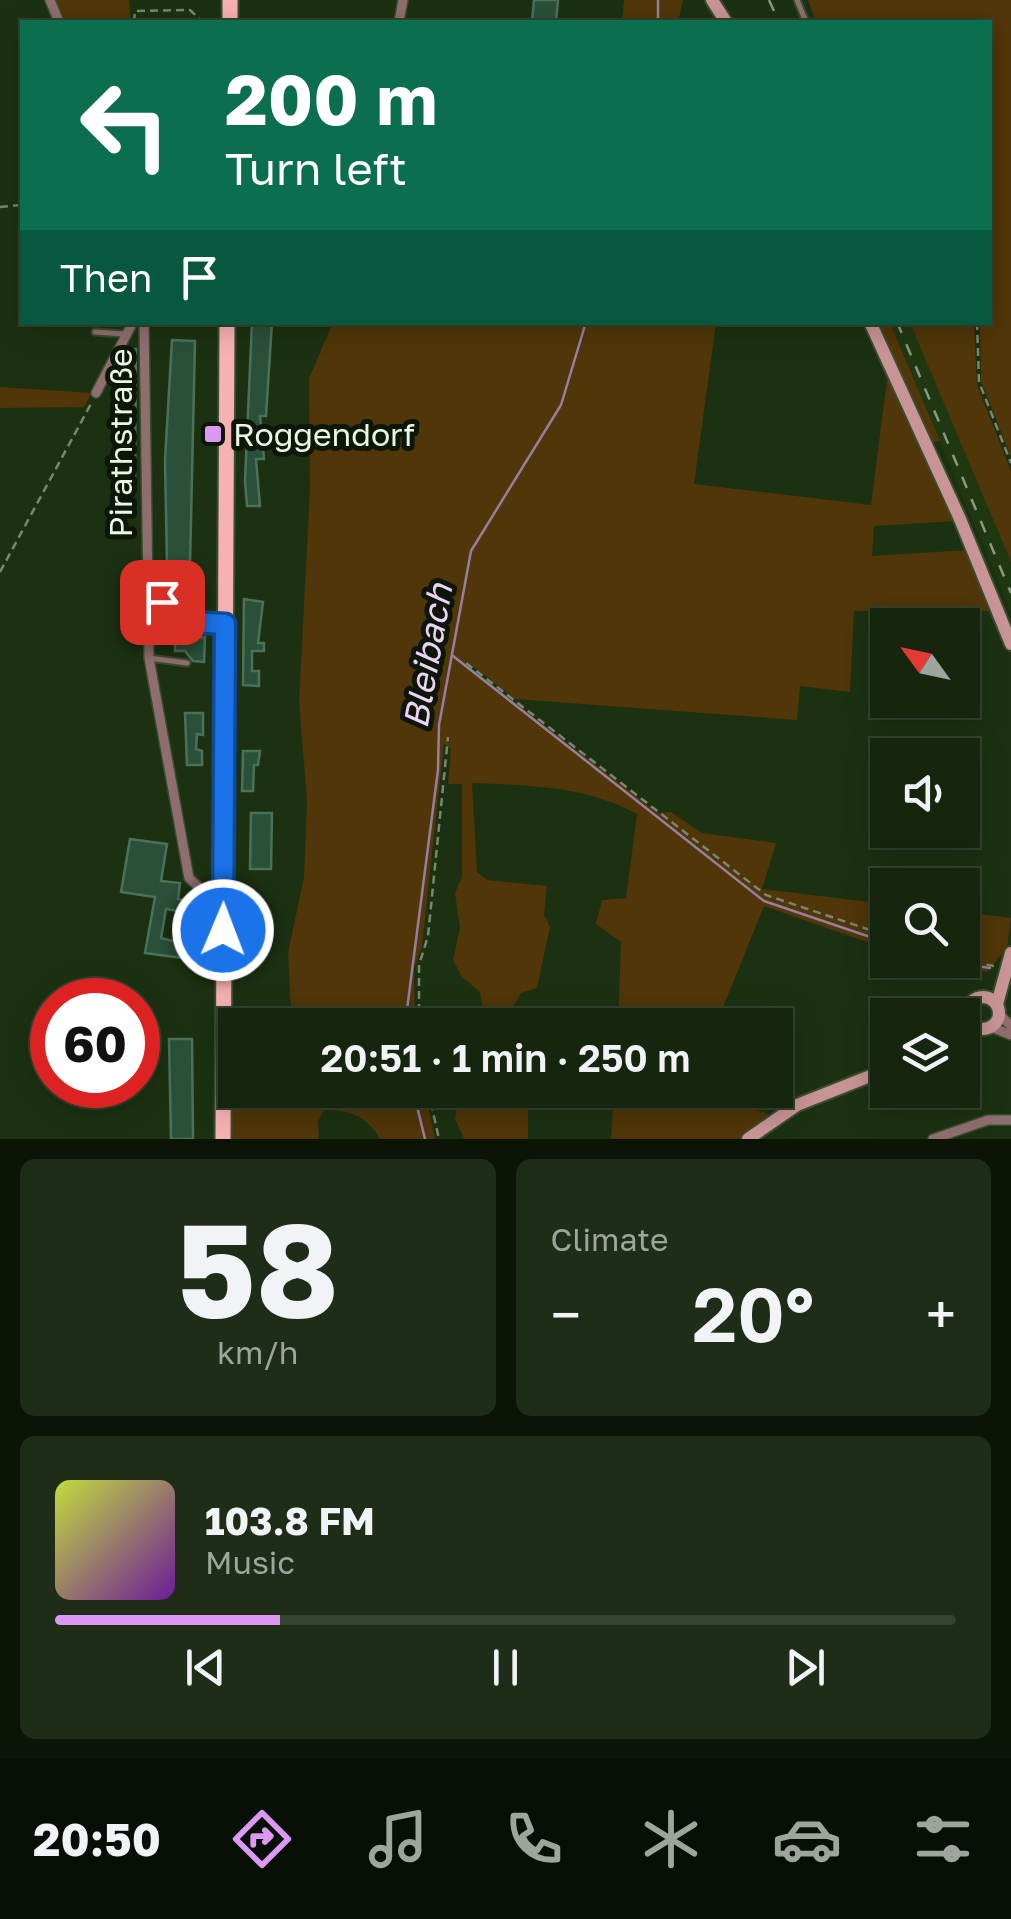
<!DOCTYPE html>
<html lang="en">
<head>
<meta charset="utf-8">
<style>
  :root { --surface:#15250e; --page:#1e2d17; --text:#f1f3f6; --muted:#9da59e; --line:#34422e; --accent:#dc99f4 }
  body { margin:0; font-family:"Golos Text",sans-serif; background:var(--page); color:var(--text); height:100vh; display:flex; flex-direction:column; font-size:38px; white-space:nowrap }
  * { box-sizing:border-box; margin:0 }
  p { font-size:32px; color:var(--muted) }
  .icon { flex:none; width:55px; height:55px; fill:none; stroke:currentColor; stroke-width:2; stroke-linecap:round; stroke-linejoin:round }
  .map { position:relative; height:1139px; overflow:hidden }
  .drawer { display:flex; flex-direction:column; gap:20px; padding:20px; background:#0c1408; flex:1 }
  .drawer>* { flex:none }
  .hud { position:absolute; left:20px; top:20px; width:972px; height:305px; border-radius:0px; box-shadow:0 5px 25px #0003,0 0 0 2px var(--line); background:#0b6e4f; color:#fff; overflow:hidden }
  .needle { width:65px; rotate:303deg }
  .controls { position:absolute; left:870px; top:608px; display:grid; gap:20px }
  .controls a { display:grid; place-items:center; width:110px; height:110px; border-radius:0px; background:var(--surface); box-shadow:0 5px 25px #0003,0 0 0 2px var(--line); font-size:50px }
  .speed { position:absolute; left:30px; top:978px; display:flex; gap:20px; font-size:50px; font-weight:700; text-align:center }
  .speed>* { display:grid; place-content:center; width:130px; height:130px; border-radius:50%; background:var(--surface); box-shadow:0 5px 25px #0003,0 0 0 2px var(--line); line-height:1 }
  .speed .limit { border:15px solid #d22; background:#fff; color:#111 }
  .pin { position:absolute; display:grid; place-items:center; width:85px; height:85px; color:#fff; margin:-42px; border-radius:20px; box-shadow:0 5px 15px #0006 }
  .me { position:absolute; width:110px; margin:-55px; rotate:1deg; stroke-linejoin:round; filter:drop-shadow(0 0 8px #0008) }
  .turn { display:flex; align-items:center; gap:35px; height:210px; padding:0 40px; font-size:45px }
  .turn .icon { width:130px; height:130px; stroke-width:2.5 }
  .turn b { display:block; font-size:70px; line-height:85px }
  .then { display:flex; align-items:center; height:95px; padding:0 40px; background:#0003; gap:20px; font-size:38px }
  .big { font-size:75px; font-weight:600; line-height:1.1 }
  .drawer .tile { flex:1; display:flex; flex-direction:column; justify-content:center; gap:15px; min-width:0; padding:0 35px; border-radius:15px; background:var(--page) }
  .drawer .dial { align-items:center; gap:0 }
  .dial b { font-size:130px; line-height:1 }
  .song { display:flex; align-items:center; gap:30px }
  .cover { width:120px; height:120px; border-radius:15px; background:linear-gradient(135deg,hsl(70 70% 55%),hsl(280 70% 35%)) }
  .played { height:10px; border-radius:5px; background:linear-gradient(90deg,var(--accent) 25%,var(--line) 25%) }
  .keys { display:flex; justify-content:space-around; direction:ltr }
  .heat { display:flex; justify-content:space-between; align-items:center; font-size:55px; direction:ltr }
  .drawer .tiles { flex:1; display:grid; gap:20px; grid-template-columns:1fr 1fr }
  .tile:last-child { grid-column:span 2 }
  .trip { position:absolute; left:218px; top:1008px; width:575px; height:100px; border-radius:0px; background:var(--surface); box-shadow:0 5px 25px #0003,0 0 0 2px var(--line); font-weight:600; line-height:100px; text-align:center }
  .tab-bar { display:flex; height:160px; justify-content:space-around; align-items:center; background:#080f06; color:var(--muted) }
  .tab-bar .icon { width:70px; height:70px }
  .tab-bar .selected { color:var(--accent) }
  .tab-bar b { font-size:45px; color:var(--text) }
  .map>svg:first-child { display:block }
  .built { fill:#1f3812 }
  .green { fill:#503608 }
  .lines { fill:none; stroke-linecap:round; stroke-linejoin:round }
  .stream { stroke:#967f9f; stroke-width:2.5 }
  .building { fill:#2a503a; stroke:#4a7259; stroke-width:2.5 }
  .lane-casing { stroke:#394d2f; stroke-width:9 }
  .street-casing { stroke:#394d2f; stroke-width:12 }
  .secondary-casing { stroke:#394d2f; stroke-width:16 }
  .primary-casing { stroke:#394d2f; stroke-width:19 }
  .path { stroke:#76886e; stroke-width:2.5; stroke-dasharray:8 5; stroke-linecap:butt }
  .lane { stroke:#906e6f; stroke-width:5 }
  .street { stroke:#906e6f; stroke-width:9 }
  .secondary { stroke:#c99496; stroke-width:12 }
  .primary { stroke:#f6b1b3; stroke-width:15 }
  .rail { stroke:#899a81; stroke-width:2.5; stroke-dasharray:12 12; stroke-linecap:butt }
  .route-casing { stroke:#114b97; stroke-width:25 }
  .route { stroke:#1a73e8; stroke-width:18 }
  .poi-dot { fill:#dc99f4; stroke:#0d1609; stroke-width:4 }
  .labels { text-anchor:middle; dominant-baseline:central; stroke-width:10; stroke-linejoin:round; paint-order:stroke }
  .poi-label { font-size:32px; fill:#e9f7e3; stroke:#0d1609; text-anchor:start }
  .street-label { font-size:32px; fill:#e9f7e3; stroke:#0d1609 }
  .water-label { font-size:35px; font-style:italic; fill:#ebd4f4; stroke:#0d1609 }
</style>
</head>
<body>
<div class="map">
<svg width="1011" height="1139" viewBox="0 0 1011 1139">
  <rect width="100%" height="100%" fill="#1c3112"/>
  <!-- built -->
  <path class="built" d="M890,323H910L1011,562V611Z"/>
  <!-- green -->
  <g class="green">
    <path d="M55,0H129L131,22H64Z"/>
    <path d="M624,0H683L678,22H622Z"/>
    <path d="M808,0H1011V457L981,381L980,323L990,322V22H816Z"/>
    <path d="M333,323H716L694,484L871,505L888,372L956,521L874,526L872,556L968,550L993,611H854L850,692L800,686L797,720L515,699L466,661L465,664L658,813L671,812L702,833L776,843L762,889L887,904V949L764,906L716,1025H618L621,942L596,924L602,900L626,898L637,814C586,786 529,785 472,783L477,872L487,880L547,886L544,915L550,927L537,988L521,993L512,1009L511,1025H485L480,992L462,977L453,960L460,928L455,893L462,877V784H448L451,749L444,744L422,946L414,969L415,1025H235V1090H425L435,1139H380C368,1117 349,1109 324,1110L318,1121L319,1139H230L229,1008H291L288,953L304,877L307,801L299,701L310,490L309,378Z"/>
    <path d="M878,323H890L940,441L933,442Z"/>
    <path d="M910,323H974L977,385L1011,471V562Z"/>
    <path d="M0,387L92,393L84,407L0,408Z"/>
    <path d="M963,912L1011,918L1007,948L987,972L921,960H962Z"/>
    <path d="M461,1090H528V1139H464L455,1118Z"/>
    <path d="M614,1090H699L771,1115L738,1139H611Z"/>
  </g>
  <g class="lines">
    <!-- stream -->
    <g class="stream">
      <path d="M658,0V22"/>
      <path d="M453,656L764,901L888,943"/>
      <path d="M934,960L990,968"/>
      <path d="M405,1025L438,770L439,725L471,551L561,405L586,322"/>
      <path d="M413,1090L425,1139"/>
    </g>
  </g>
  <!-- building -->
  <g class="building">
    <path d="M534,0H558L556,22H532Z"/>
    <path d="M252,322H272L266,416H260L264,459H256L260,506H247L245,481Z"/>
    <path d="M172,340L195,341L190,565L167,564L165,460Z"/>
    <path d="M128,349H136L135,480L121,479L124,448H115L113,439V430L122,429L125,422L126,401H120L116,373Z"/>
    <path d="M244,599L263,602L258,643H264V651H252V671H259V686L243,685Z"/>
    <path d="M205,637L204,662L193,661L185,651H175V640Z"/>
    <path d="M185,713H203V735L197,734L196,749L202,751V765H187Z"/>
    <path d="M243,751H260L258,765H254L253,791H242Z"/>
    <path d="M251,813H272L271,869H250Z"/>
    <path d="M130,839L167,844L161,881L180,883L178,899L197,903L196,914L206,915L204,926L192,924L182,923L184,912L166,909L161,938L184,944L182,958L145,953L155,897L121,892Z"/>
    <path d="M169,1039H192L193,1139H171Z"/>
  </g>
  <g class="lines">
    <defs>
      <g id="lane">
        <path d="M797,0L806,22"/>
        <path d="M95,332L124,334"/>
        <path d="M162,602L163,610L189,622L222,624"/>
        <path d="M150,634H187"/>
        <path d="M149,658L187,663"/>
      </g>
      <g id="street">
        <path d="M50,0L59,22"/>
        <path d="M399,22L403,0"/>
        <path d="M144,322L149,658L189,878L204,892L223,894"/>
        <path d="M96,393L133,322"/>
        <path d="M999,1014L1011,1026"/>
        <path d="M991,1027L1011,1035"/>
        <path d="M933,1139L988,1120H1011"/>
      </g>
      <g id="secondary">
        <path d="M712,0L726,22"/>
        <path d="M870,322L960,519L1011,644"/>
        <circle cx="983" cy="1013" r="16"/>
        <path d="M997,1004L1011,953"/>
        <path d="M748,1139L797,1105L888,1069"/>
      </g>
      <g id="primary">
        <path d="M230,22V0"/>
        <path d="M223,1139L227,322"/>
      </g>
    </defs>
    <!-- lane casing -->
    <use href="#lane" class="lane-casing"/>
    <!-- street casing -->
    <use href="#street" class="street-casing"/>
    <!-- secondary casing -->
    <use href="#secondary" class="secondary-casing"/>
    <!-- primary casing -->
    <use href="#primary" class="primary-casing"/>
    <!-- path -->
    <g class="path">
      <path d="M134,22L135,11L190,10L203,22"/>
      <path d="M0,207L22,205"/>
      <path d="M977,322L979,382L1011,463"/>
      <path d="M0,572L92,402"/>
      <path d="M466,663L766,895L888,936"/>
      <path d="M961,960L994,966"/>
      <path d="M419,1025V965L428,936L448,737"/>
      <path d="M428,1090L439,1139"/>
    </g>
    <!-- lane -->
    <use href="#lane" class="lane"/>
    <!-- street -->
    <use href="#street" class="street"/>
    <!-- secondary -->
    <use href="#secondary" class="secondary"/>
    <!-- primary -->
    <use href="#primary" class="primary"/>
    <!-- rail -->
    <g class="rail">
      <path d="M769,0L779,22"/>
      <path d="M897,322L1011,593"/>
    </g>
  </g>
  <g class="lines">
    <defs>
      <path id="route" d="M162,602V610L188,622L225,624L223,930"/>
    </defs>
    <!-- route casing -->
    <use href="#route" class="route-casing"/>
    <!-- route -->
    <use href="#route" class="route"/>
  </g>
  <!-- markers -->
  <rect class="poi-dot" x="203" y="424" width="20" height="20" rx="5"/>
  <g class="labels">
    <!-- poi labels -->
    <g class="poi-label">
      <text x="233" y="434">Roggendorf</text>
    </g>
    <!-- street labels -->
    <g class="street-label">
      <text transform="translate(120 443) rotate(-90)">Pirathstraße</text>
    </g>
    <!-- water labels -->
    <g class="water-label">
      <text transform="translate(427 656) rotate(-80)">Bleibach</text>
    </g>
  </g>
</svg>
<div class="controls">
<a><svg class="needle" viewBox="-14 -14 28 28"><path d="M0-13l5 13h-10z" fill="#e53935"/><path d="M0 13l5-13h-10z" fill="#9da59e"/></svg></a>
<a><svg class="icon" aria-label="sound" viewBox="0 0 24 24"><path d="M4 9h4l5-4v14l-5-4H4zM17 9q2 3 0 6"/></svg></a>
<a><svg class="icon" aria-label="search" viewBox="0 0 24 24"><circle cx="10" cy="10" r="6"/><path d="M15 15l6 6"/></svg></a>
<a><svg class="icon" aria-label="layers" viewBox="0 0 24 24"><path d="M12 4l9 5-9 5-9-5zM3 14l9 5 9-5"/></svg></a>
</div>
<div class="speed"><div class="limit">60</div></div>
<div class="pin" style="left:162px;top:602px;background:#d93025"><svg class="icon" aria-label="arrive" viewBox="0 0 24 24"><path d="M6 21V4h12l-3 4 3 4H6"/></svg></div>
<svg class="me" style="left:223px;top:930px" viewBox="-20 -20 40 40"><circle r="17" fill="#1a73e8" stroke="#fff" stroke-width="3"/><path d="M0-11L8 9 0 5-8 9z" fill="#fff"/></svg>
<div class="trip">20:51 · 1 min · 250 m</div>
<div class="hud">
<div class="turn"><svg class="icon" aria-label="left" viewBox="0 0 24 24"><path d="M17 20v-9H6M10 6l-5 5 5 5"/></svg><div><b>200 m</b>Turn left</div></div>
<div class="then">Then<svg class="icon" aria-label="arrive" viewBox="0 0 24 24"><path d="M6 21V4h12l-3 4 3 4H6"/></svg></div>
</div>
</div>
<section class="drawer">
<div class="tiles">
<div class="tile dial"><b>58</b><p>km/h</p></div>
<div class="tile"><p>Climate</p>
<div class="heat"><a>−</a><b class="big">20°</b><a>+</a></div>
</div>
<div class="tile">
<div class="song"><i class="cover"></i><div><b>103.8 FM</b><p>Music</p></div></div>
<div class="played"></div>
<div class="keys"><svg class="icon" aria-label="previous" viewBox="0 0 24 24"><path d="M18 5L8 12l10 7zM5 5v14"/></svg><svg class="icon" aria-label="pause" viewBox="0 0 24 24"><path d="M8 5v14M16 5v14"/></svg><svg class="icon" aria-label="next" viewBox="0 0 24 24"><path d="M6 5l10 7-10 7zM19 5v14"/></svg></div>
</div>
</div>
</section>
<nav class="tab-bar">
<b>20:50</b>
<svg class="icon selected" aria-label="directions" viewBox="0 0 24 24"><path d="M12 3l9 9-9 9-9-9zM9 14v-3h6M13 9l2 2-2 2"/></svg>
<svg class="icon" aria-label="music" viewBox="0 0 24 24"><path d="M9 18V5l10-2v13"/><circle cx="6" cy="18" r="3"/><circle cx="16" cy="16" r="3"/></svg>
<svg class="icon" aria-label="phone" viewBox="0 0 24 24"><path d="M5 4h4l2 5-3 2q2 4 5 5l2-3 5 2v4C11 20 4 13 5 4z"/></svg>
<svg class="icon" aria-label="climate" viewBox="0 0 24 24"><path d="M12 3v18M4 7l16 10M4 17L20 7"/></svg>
<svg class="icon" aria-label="car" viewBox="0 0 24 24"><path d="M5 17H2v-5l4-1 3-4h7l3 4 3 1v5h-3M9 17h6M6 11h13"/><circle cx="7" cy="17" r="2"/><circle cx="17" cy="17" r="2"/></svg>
<svg class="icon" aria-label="filters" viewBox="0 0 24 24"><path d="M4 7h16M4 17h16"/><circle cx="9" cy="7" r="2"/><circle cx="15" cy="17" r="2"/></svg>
</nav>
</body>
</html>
